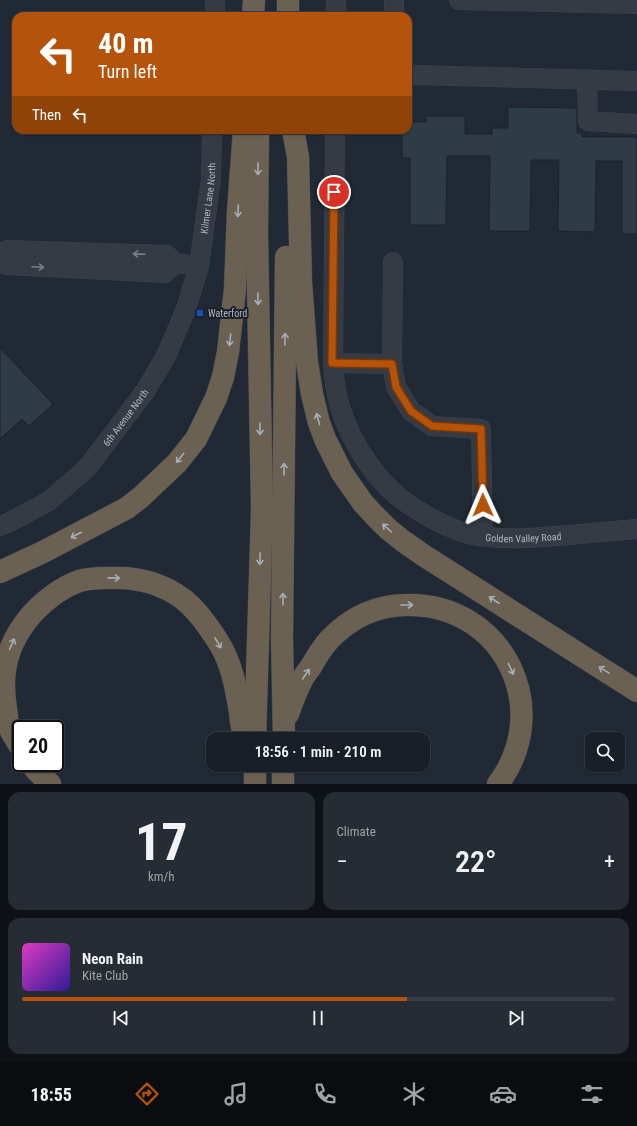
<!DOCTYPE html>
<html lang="en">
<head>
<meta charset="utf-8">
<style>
  :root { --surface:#191f27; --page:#262c33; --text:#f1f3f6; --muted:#9fa2a7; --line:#373d44; --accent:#b45309 }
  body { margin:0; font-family:"Roboto Condensed",sans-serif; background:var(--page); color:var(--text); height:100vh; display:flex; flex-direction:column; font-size:15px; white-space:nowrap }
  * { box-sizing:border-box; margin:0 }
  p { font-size:13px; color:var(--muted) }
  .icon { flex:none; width:22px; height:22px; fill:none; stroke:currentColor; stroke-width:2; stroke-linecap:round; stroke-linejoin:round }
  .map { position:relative; height:784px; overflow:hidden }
  .panel { display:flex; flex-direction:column; gap:8px; padding:8px; background:#0e1115; flex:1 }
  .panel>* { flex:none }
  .top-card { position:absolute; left:12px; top:12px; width:400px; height:122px; border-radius:12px; box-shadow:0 1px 3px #0004,0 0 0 1px var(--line); background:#b45309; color:#fff; overflow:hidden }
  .buttons { position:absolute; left:585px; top:732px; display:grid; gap:8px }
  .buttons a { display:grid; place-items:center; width:40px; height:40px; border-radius:8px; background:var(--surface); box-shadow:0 1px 3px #0004,0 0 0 1px var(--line); font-size:20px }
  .speed { position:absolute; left:12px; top:720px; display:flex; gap:8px; font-size:20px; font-weight:700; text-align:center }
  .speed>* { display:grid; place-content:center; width:52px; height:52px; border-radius:50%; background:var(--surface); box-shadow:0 1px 3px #0004,0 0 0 1px var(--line); line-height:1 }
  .speed .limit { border:2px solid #111; border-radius:6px; background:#fff; color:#111 }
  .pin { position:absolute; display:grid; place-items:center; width:34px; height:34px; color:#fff; margin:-17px; border:2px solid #fff; border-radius:50%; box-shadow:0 1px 4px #0007 }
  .me { position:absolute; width:44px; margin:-22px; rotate:359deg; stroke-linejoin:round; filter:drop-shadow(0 0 3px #0008) }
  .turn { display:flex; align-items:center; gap:14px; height:84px; padding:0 20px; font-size:18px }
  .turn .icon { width:52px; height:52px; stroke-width:2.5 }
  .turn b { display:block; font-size:28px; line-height:34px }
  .then { display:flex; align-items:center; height:38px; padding:0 20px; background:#0003; gap:8px; font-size:15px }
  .big { font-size:30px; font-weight:600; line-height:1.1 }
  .panel .card { flex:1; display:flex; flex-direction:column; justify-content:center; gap:6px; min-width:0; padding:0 14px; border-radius:12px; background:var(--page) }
  .panel .dial { align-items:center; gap:0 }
  .dial b { font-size:52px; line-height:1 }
  .song { display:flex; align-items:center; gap:12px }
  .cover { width:48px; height:48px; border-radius:6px; background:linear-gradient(135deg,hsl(310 70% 55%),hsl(250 70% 35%)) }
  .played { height:4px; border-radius:2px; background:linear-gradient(90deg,var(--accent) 65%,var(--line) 65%) }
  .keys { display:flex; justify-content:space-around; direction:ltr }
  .heat { display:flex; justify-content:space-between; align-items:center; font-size:22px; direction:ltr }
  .panel .tiles { flex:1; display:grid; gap:8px; grid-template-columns:1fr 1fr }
  .card:last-child { grid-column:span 2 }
  .trip { position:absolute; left:206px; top:732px; width:224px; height:40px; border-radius:12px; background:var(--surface); box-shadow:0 1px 3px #0004,0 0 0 1px var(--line); font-weight:600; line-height:40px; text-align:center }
  .menu { display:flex; height:64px; justify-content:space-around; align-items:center; background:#0a0c10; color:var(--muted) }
  .menu .icon { width:28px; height:28px }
  .menu .current { color:var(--accent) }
  .menu b { font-size:18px; color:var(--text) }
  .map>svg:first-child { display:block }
  .building { fill:#303b48; stroke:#1c222c }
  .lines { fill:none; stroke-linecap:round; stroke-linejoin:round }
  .minor-casing { stroke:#3e444f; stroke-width:20 }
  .highway-casing { stroke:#3f4650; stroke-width:23 }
  .minor { stroke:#343b45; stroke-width:19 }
  .highway { stroke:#6b6152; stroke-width:22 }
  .oneway { stroke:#a7aeb7 }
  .oneway2 { stroke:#777f8a }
  .route-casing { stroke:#753606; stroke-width:10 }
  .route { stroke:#b45309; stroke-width:7 }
  .transit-dot { fill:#1a4fb4; stroke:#1a202a; stroke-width:1.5 }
  .labels { text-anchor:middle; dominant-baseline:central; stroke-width:4; stroke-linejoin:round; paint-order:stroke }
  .street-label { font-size:10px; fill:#aeb6c2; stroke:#1a202a }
  .poi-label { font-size:10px; fill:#aeb6c2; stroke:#1a202a; text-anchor:start }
</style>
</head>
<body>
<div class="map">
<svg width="637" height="784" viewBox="0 0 637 784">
  <rect width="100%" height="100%" fill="#212934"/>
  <!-- building -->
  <g class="building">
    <path d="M508,107L577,108V133H582V137H637V234H622V161H596L595,232L558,231L559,160H531L530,231H489L490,156H447L446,225H410V158H402V130H408V122H426V116H465V134H492V128H508Z"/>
    <path d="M0,348L53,404L29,426L22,419L0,439Z"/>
  </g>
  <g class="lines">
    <defs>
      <g id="minor">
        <path d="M459,0L637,4"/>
        <path d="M215,16V0"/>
        <path d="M336,16V0"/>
        <path d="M394,16V0"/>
        <path d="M408,73L413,75L637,81"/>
        <path d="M587,80L588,121L637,124"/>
        <path id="s1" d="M335,130L333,363C334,372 334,381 336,390C343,430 371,477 404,501C412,507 421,512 429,517C442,524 455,530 468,534C500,541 535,538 568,535C591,533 614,531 637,529"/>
        <path d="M0,254L7,250L167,255L175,263L199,266"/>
        <path d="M0,262L6,265L165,273L175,263"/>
        <path d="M333,363L392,364L393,262"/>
        <path d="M392,364L396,387L411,411L432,426L481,429L483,536"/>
        <path id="s2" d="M0,526L10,522L49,501L87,468L116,430L146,390L166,356L186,309L199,266L211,179L212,130"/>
      </g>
      <g id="highway">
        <path d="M253,16L254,0"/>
        <path d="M288,16V0"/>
        <path d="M293,130L298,157L301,282L307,362L312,394L319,423L325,439L342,473L363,503L376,517L388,529L403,541L423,555L637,691"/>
        <path d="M0,572L43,552L127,508L141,497L177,463L196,439L216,398L223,377L228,352L235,289L238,211L244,130"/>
        <path d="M288,714C292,703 296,691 302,680C304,675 309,670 312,665C317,656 322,648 329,640C350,618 376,605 407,605C502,603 555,708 498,784"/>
        <path d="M255,739L262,509L257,233L258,130"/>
        <path d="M284,739L282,638L286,257"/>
        <path d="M21,748C17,741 12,734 9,727C7,722 7,715 6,709C0,671 7,643 32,614C45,600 60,588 79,581C91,577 104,578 118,578C141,578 164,585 183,599C197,610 209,627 219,643C232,664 236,688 240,712C241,721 242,730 244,739"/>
        <path d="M31,763L36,770L50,784"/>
        <path d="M255,784V765"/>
        <path d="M283,784V765"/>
      </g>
    </defs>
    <!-- minor casing -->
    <use href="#minor" class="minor-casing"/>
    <!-- highway casing -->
    <use href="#highway" class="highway-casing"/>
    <!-- minor -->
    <use href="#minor" class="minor"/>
    <!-- highway -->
    <use href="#highway" class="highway"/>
  </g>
  <!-- one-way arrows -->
  <defs><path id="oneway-shaft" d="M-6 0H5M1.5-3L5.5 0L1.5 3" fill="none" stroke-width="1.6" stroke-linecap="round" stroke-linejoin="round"/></defs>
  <g class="oneway">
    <use href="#oneway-shaft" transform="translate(258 169) rotate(91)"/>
    <use href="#oneway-shaft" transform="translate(238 211) rotate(93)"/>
    <use href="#oneway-shaft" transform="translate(258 299) rotate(89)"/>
    <use href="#oneway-shaft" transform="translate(285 339) rotate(-89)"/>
    <use href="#oneway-shaft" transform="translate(230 340) rotate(97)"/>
    <use href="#oneway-shaft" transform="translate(318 419) rotate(-105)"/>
    <use href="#oneway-shaft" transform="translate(260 429) rotate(89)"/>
    <use href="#oneway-shaft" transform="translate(180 458) rotate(129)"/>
    <use href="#oneway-shaft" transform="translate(284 469) rotate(-89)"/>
    <use href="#oneway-shaft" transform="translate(387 528) rotate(-138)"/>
    <use href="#oneway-shaft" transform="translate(76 535) rotate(153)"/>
    <use href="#oneway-shaft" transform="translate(260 559) rotate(92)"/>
    <use href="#oneway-shaft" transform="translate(114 578) rotate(1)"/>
    <use href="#oneway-shaft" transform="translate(283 599) rotate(-90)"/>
    <use href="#oneway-shaft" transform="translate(494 600) rotate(-147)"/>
    <use href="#oneway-shaft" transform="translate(407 605)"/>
    <use href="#oneway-shaft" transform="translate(218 643) rotate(59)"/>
    <use href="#oneway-shaft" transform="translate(12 644) rotate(-66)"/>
    <use href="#oneway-shaft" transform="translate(511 669) rotate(65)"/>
    <use href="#oneway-shaft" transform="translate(604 670) rotate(-148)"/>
    <use href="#oneway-shaft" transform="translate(306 674) rotate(-56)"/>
  </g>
  <g class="oneway2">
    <use href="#oneway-shaft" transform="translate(139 254) rotate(-178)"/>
    <use href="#oneway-shaft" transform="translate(38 267) rotate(3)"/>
  </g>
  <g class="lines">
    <defs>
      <path id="route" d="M334,192L332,363L392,364L396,387L411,411L432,426L481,429L483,505"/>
    </defs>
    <!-- route casing -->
    <use href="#route" class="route-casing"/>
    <!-- route -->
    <use href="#route" class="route"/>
  </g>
  <!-- markers -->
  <rect class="transit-dot" x="196" y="309" width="8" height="8" rx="2"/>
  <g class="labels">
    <!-- street labels -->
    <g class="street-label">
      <text stroke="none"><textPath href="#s2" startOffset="407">Kilmer Lane North</textPath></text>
      <text stroke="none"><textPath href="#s2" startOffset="169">6th Avenue North</textPath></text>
      <text stroke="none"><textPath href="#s1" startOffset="521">Golden Valley Road</textPath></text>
    </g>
    <!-- poi labels -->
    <g class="poi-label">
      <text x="208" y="313">Waterford</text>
    </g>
  </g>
</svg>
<div class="buttons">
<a><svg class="icon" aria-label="search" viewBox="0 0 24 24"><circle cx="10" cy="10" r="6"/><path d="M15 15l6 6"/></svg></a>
</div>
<div class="speed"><div class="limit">20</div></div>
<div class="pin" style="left:334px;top:192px;background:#d93025"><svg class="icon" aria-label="arrive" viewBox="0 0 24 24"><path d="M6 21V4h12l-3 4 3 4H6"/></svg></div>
<svg class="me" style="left:483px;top:505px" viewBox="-20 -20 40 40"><path d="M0-17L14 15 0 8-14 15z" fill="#b45309" stroke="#fff" stroke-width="4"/></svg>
<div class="trip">18:56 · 1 min · 210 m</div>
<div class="top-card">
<div class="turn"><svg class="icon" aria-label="left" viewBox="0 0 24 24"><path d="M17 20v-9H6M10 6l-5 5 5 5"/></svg><div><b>40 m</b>Turn left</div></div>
<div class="then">Then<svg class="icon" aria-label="left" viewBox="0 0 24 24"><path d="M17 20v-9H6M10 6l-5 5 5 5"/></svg></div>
</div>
</div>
<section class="panel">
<div class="tiles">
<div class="card dial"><b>17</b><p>km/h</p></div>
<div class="card"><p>Climate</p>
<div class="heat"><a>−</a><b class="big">22°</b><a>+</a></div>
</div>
<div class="card">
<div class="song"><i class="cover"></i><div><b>Neon Rain</b><p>Kite Club</p></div></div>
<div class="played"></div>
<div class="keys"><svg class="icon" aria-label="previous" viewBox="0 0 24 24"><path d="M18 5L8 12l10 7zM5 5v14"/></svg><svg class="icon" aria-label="pause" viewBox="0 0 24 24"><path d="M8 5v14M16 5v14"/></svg><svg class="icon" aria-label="next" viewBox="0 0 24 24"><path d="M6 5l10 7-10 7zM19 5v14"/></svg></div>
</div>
</div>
</section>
<nav class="menu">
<b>18:55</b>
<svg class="icon current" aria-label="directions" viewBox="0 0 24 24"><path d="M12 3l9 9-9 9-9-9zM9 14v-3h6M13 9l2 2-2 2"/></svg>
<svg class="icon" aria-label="music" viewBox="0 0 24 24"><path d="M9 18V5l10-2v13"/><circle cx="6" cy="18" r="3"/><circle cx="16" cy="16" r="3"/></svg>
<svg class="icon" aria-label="phone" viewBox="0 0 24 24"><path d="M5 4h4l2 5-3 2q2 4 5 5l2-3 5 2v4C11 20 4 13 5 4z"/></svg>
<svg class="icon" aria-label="climate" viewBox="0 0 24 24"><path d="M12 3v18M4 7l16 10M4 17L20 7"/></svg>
<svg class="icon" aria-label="car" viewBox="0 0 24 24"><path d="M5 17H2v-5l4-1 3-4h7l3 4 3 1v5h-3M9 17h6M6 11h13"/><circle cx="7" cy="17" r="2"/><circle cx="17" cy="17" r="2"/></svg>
<svg class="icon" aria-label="filters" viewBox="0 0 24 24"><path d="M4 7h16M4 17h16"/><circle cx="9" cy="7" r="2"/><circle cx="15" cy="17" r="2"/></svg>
</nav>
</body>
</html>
